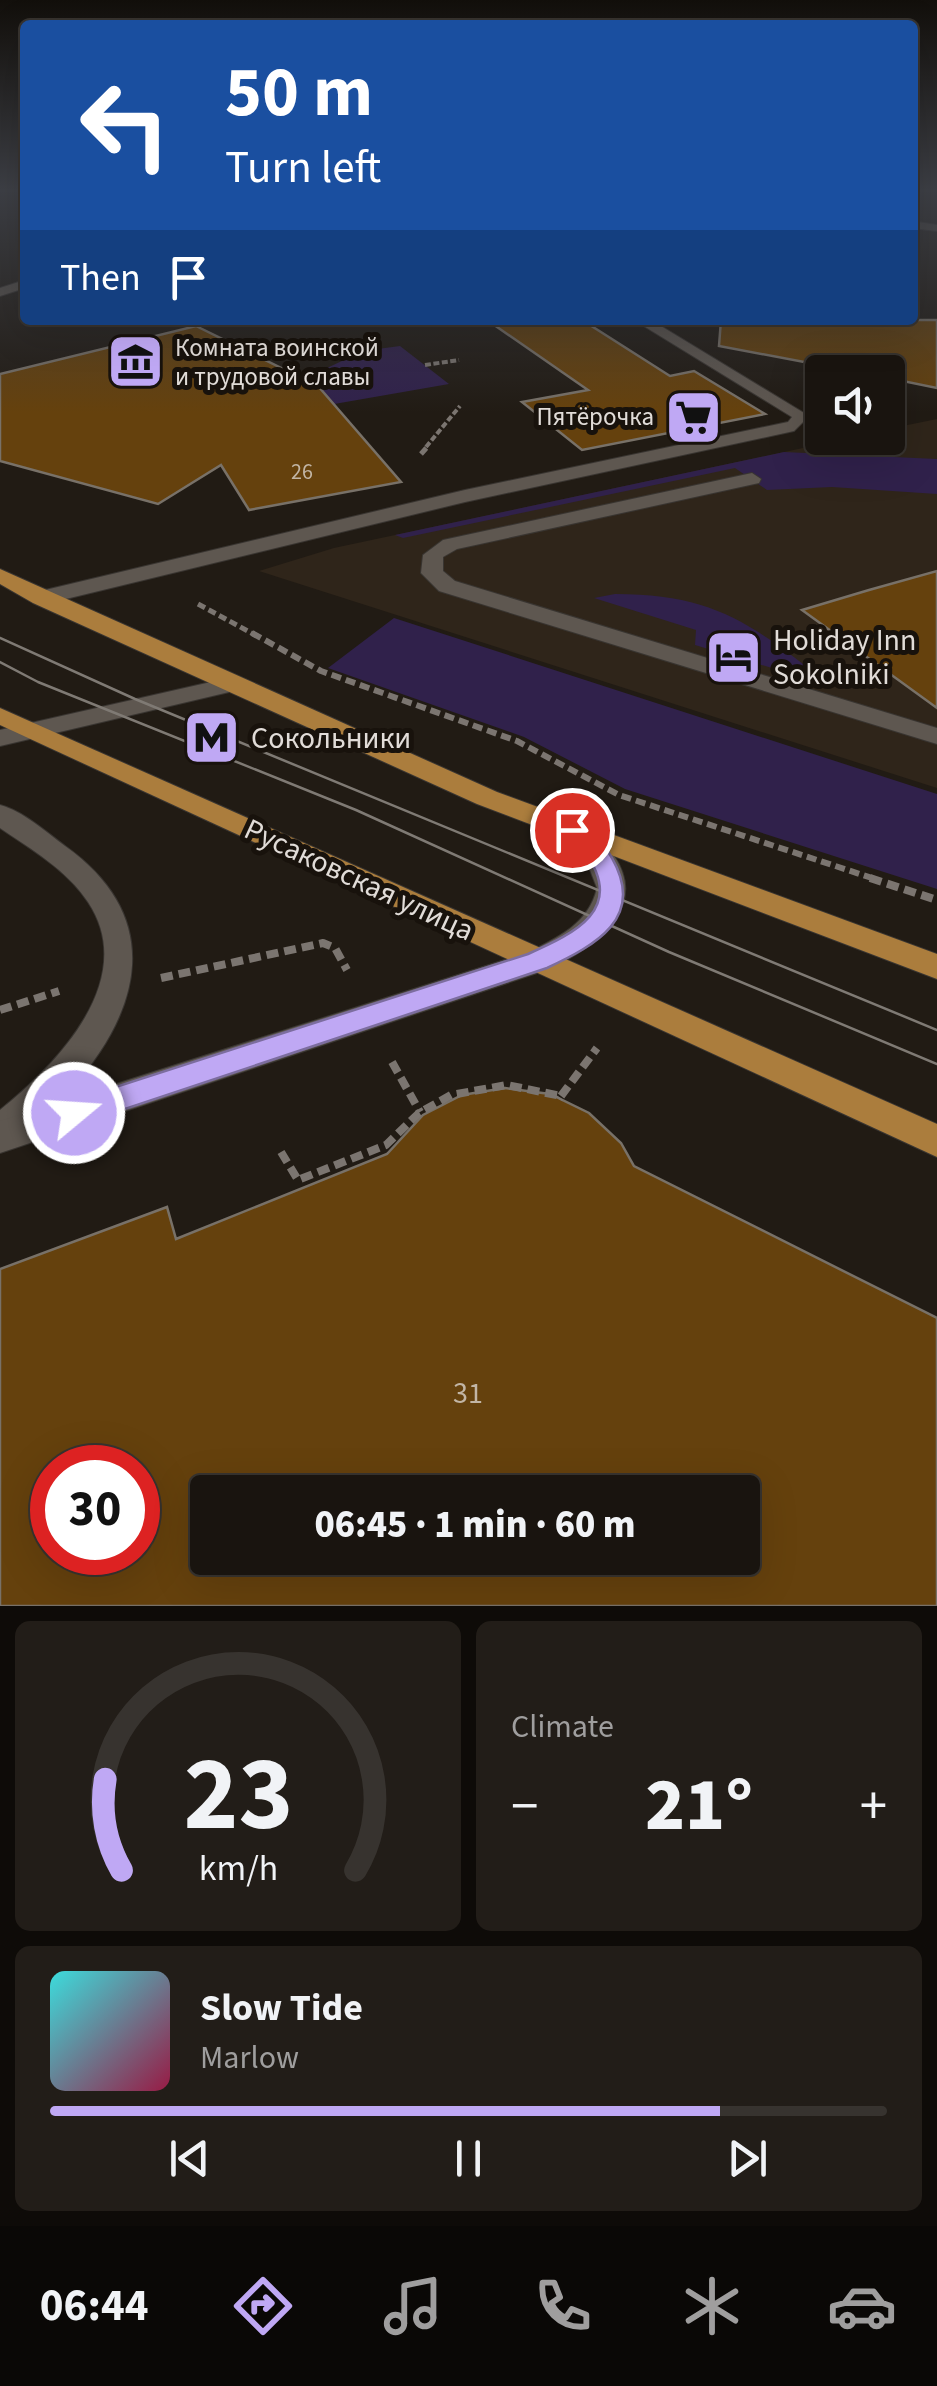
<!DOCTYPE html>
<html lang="en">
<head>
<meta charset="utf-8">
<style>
  :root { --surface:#19140f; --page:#221d18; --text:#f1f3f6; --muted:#9f9e9e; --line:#37332f; --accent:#bfa8f4 }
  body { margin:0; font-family:"Source Sans 3",sans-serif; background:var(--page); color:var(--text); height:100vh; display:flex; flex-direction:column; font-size:38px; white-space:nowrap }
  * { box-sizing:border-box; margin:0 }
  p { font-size:32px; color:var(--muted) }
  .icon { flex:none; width:55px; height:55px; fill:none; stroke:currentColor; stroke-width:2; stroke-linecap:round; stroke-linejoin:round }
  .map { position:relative; height:1606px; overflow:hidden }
  .sheet { display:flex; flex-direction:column; gap:15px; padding:15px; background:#0e0b08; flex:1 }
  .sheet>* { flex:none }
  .guide { position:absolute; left:20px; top:20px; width:898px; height:305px; border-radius:10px; box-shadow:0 10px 40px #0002,0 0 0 2px var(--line); background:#1a4fa0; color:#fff; overflow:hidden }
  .buttons { position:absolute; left:805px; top:355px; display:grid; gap:20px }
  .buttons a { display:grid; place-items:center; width:100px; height:100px; border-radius:10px; background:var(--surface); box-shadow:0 10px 40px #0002,0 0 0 2px var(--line); font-size:50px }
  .speed { position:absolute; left:30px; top:1445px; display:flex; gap:20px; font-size:50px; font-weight:700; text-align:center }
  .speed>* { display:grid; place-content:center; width:130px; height:130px; border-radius:50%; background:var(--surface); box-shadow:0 10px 40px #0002,0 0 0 2px var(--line); line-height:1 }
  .speed .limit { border:15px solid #d22; background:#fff; color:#111 }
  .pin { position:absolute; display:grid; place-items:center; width:85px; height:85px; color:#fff; margin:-42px; border:5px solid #fff; border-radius:50%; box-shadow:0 2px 10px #0007 }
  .me { position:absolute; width:110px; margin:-55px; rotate:72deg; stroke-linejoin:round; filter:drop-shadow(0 0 8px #0008) }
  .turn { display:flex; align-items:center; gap:35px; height:210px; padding:0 40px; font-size:45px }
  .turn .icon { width:130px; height:130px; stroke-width:2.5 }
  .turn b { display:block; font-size:70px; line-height:85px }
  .then { display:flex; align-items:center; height:95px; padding:0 40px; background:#0003; gap:20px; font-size:38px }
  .big { font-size:75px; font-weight:800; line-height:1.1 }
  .sheet .widget { flex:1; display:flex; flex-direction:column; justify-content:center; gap:15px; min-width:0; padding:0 35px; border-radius:15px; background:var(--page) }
  .sheet .dial { align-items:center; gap:0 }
  .dial svg { height:260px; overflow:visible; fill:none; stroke:var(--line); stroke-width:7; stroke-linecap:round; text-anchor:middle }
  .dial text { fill:var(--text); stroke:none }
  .song { display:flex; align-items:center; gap:30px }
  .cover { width:120px; height:120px; border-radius:15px; background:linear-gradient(135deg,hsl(180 70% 55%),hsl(340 70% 35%)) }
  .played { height:10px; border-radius:5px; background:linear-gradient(90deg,var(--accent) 80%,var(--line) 80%) }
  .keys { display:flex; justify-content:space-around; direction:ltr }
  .heat { display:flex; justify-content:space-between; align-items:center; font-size:55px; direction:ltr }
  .sheet .tiles { flex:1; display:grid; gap:15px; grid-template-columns:1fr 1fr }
  .widget:last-child { grid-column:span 2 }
  .trip { position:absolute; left:190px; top:1475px; width:570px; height:100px; border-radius:10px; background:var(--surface); box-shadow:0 10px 40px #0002,0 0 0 2px var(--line); font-weight:800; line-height:100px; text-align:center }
  .dock { display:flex; height:160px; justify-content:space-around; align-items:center; background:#0a0806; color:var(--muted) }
  .dock .icon { width:70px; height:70px }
  .dock .current { color:var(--accent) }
  .dock b { font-size:45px; color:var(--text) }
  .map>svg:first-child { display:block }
  .built { fill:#2f251a }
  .green { fill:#30214b }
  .building { fill:#65410d; stroke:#787168; stroke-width:2.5; fill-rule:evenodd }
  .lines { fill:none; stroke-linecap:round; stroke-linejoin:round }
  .service-casing { stroke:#393531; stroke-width:2 }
  .minor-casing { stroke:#393531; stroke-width:2 }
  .primary-casing { stroke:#393531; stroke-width:2 }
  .path-far3 { stroke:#7b7570; stroke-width:4; stroke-dasharray:6 2.5; stroke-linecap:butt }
  .path-far2 { stroke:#7b7570; stroke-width:5; stroke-dasharray:8 4; stroke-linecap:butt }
  .path-far1 { stroke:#7b7570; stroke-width:6; stroke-dasharray:10 5; stroke-linecap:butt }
  .path { stroke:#7b7570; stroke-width:8; stroke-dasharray:12 6; stroke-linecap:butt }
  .service { fill:#5e5750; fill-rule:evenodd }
  .minor { fill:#5e5750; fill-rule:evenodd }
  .primary { fill:#ab7d3d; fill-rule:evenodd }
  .tram { stroke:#7f7a74; stroke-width:2.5 }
  .route { fill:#bfa8f4; stroke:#7c6d9f; stroke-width:2.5 }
  .labels { text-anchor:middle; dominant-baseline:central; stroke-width:10; stroke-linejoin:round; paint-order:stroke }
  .far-number-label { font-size:22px; fill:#c2b5a5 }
  .far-poi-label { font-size:25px; fill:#e1dcd8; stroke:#18120c; text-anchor:start }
  .poi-label { font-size:30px; fill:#e1dcd8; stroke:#18120c; text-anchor:start }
  .street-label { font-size:30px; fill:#e1dcd8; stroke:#18120c }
  .near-number-label { font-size:30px; fill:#c2b5a5 }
</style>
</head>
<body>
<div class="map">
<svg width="937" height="1606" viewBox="0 0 937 1606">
  <rect width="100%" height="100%" fill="#211b14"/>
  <!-- built -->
  <path class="built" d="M937,419V788L259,571L334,548L850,438H888V429Z"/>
  <!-- green -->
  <g class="green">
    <path d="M400,346L449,384L243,420L253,403L363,351Z"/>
    <path d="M784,452L937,459V494L832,487L767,490L735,468L403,538L395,535Z"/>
    <path d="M615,594C719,594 754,627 832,686L695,645L696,630L594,598Z"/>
    <path d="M394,618L937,794V889L625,789L524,737L328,668Z"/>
  </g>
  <!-- building -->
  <g class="building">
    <path d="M487,320H582L670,376L694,371L765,414L582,450L522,402L588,390Z"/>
    <path d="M721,320H937V388L888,378V372H857L719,346Z"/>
    <path d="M196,326L318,386L401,482L249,510L221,465L158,504L0,461V374Z"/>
    <path d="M937,571V708L802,610L869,590Z"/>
    <path d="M505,1088L550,1094L589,1113L621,1143L634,1166L937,1318V1606H0V1269L167,1207L176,1239L387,1154L423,1115L462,1095ZM52,1468H138V1552H52ZM208,1492H742V1558H208Z"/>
  </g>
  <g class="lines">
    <defs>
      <g id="service">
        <path d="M634,320H651L809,416L794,431L465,502L41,605L30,598L41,591L465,490L788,422L792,417Z"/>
        <path d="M752,473L761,479L759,483L457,549L443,557V571L455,581L937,728V744L439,591L421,573L423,555L443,540Z"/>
        <path d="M0,805C23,811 46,832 65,846C163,916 144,1007 71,1089C51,1110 27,1137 0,1147V1110C56,1065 140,980 88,902C67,870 31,849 0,828Z"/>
      </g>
      <g id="minor">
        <path d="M912,221L937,225V231L912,228Z"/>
        <path d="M25,280V288L0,296V288Z"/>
        <path d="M233,677L242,679L245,684L242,689L0,746V730Z"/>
        <path d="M572,821C590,826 604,841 614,856C650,909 592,948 549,969L0,1153V1121L527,953C557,938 589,924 597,888L585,857L558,830Z"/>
      </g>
      <g id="primary">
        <path d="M0,569L497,792L937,954V979L477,804L33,603L0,584Z"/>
        <path d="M0,708L937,1124V1157L0,725Z"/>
      </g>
    </defs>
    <!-- service casing -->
    <use href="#service" class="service-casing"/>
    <!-- minor casing -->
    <use href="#minor" class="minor-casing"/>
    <!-- primary casing -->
    <use href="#primary" class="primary-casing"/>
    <!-- path-far3 -->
    <g class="path-far3">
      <path d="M425,365L459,360"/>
      <path d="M426,447L460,406"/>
    </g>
    <!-- path-far2 -->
    <g class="path-far2">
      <path d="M421,454L429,445"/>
      <path d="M198,604L257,636"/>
    </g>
    <!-- path-far1 -->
    <path class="path-far1" d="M252,633L321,671L517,741L619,795L878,880"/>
    <!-- path -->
    <g class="path">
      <path d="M870,878L937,900"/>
      <path d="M161,978L323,943L335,948L347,970"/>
      <path d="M0,1010L59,991"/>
      <path d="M392,1062L420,1112"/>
      <path d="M561,1096L597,1048"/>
      <path d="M281,1152L298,1180L386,1145L419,1113L451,1095L507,1085L561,1096L559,1099"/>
    </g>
    <!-- service -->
    <use href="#service" class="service"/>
    <!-- minor -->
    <use href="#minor" class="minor"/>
    <!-- primary -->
    <use href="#primary" class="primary"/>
    <!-- tram -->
    <g class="tram">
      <path d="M0,638L135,699L937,1030"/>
      <path d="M0,662L38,682L356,810L669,952L937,1064"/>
    </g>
  </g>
  <!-- sky -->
  <linearGradient id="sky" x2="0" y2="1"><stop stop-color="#120f0b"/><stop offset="0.46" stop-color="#3d3f45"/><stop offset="1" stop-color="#3d3f45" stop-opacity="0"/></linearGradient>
  <rect width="937" height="413" fill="url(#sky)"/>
  <!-- route -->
  <path class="route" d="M572,822C592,827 602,841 612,858C646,918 596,945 547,968L74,1126L63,1122L59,1113L63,1104L528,954C575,933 627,909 584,851C577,843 567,838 560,830Z"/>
  <!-- icons -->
  <defs>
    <symbol id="museum-square" viewBox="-11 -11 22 22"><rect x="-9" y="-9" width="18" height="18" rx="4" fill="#bfa8f4" stroke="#18120c"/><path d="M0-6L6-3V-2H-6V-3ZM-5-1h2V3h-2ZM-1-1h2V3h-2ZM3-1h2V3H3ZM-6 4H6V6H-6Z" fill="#111"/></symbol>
    <symbol id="supermarket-square" viewBox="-11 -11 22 22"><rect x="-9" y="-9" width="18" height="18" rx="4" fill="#bfa8f4" stroke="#18120c"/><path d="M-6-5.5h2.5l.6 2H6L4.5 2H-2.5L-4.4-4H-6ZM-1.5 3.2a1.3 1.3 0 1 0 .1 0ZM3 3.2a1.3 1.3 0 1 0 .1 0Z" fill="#111"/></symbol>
    <symbol id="hotel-square" viewBox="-11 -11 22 22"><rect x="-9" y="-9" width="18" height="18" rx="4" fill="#bfa8f4" stroke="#18120c"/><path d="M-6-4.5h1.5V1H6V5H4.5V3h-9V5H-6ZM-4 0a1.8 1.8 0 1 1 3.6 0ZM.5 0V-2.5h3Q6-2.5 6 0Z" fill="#111"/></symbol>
    <symbol id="metro-square" viewBox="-11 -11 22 22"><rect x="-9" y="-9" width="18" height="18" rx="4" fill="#bfa8f4" stroke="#18120c"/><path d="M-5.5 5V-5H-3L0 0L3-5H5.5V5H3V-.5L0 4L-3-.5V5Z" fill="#111"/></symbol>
  </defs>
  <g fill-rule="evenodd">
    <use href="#museum-square" x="104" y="330" width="63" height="63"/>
    <use href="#supermarket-square" x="662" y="386" width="63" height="63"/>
    <use href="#hotel-square" x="702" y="626" width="63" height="63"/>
    <use href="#metro-square" x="180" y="706" width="63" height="63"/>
  </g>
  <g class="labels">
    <!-- far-number labels -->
    <g class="far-number-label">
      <text x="302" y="472">26</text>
    </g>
    <!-- far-poi labels -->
    <g class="far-poi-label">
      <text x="175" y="348">Комната воинской<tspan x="175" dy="29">и трудовой славы</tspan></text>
      <text x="654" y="417" text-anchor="end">Пятёрочка</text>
    </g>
    <!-- poi labels -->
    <g class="poi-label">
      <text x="773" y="640">Holiday Inn<tspan x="773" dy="34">Sokolniki</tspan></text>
      <text x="251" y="738">Сокольники</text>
    </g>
    <!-- street labels -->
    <g class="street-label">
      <text transform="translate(359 880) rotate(25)">Русаковская улица</text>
    </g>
    <!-- near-number labels -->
    <g class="near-number-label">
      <text x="468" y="1393">31</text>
    </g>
  </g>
</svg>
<div class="buttons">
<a><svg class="icon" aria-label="sound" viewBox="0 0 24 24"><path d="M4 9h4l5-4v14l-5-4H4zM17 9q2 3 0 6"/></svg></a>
</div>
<div class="speed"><div class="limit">30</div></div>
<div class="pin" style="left:572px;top:830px;background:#d93025"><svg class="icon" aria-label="arrive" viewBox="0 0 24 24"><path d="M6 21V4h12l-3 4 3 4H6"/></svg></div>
<svg class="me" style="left:74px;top:1113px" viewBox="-20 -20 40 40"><circle r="17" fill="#bfa8f4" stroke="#fff" stroke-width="3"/><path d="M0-11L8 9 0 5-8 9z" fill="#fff"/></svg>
<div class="trip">06:45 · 1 min · 60 m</div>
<div class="guide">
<div class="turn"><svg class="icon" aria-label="left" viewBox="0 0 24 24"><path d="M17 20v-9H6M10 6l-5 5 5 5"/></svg><div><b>50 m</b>Turn left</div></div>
<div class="then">Then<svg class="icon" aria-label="arrive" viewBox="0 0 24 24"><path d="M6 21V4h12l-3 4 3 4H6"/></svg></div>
</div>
</div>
<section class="sheet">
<div class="tiles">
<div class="widget dial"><svg viewBox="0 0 100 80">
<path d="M14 69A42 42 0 1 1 86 69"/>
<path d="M14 69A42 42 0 0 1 9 41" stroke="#bfa8f4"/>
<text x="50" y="56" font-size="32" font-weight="700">23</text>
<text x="50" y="72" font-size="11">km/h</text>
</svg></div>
<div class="widget"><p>Climate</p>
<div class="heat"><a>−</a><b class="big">21°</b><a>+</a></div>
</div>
<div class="widget">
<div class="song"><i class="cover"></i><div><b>Slow Tide</b><p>Marlow</p></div></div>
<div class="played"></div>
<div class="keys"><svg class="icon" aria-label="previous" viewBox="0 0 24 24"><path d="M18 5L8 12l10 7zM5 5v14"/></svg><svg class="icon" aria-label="pause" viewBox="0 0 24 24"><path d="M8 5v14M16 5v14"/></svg><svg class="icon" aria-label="next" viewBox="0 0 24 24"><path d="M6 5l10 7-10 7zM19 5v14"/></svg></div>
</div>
</div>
</section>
<nav class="dock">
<b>06:44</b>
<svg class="icon current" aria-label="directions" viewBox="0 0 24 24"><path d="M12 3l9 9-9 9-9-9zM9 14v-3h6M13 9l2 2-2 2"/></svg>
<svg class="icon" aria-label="music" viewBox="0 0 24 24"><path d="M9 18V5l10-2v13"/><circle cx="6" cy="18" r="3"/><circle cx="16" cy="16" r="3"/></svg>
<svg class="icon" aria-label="phone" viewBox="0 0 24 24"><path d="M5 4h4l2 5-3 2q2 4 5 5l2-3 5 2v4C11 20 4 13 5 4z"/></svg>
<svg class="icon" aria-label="climate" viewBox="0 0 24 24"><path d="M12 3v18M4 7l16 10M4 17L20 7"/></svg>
<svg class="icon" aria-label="car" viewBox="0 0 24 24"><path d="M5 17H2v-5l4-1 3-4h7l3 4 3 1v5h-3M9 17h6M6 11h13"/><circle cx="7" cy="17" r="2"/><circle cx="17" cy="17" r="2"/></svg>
</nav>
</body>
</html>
